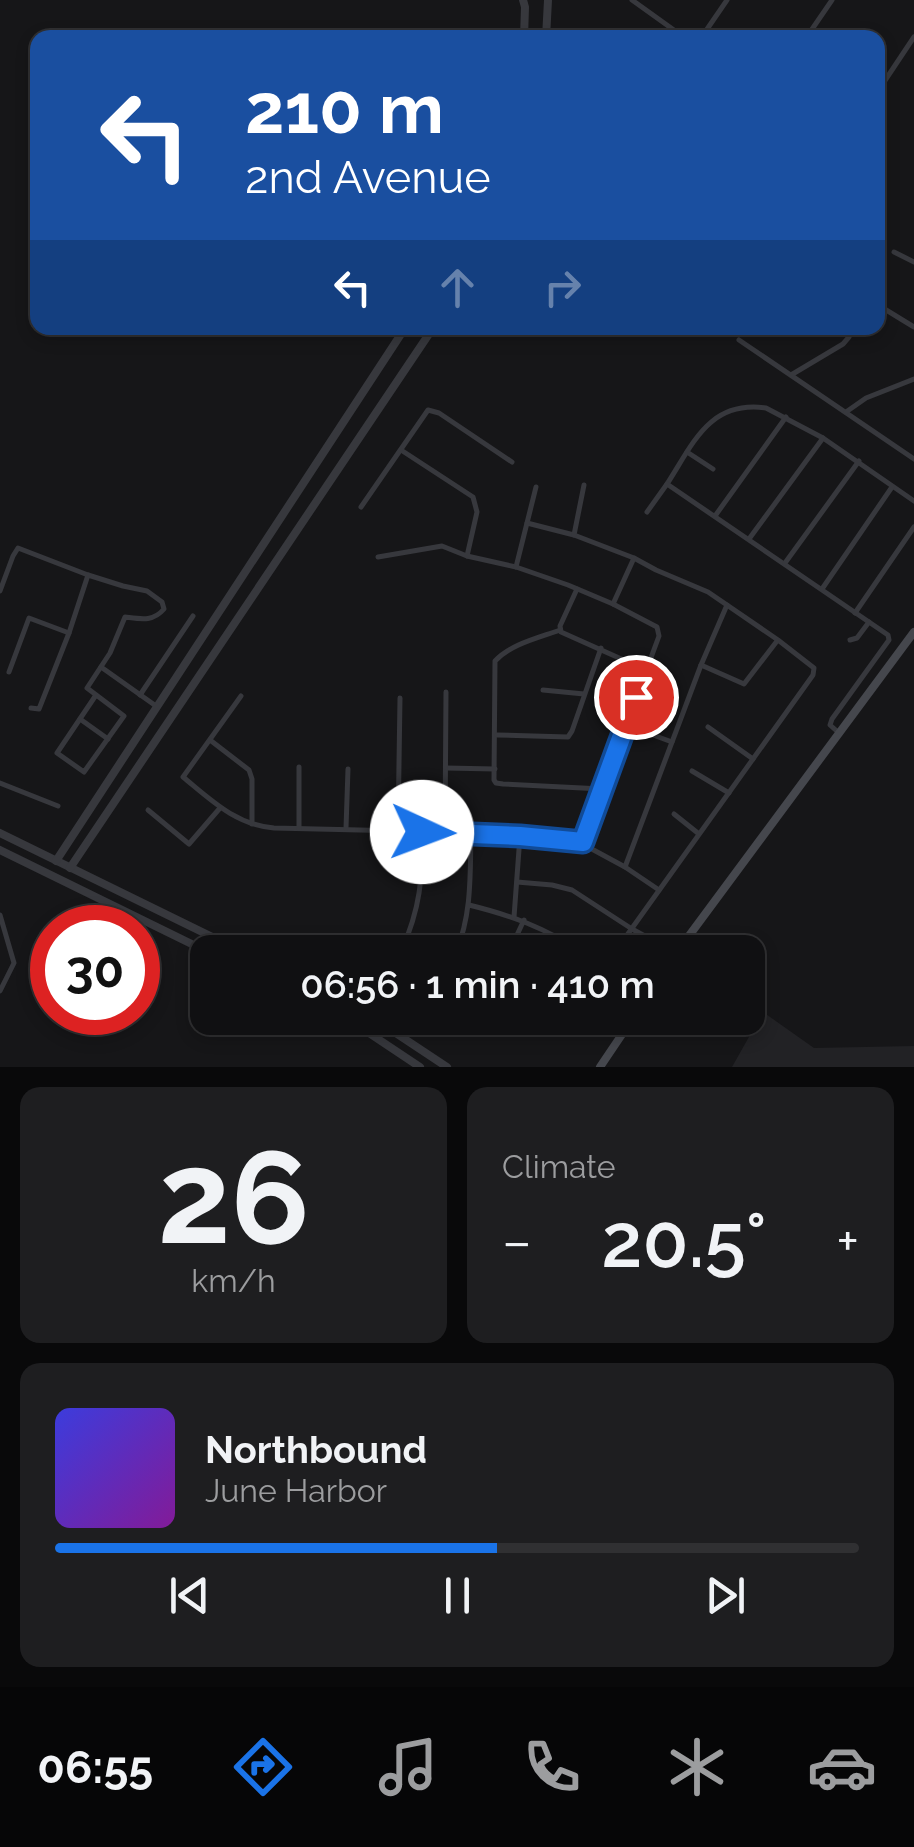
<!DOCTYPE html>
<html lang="en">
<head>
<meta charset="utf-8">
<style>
  :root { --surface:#101012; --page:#1e1e20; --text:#f1f3f6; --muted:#9c9d9f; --line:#303032; --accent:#1a73e8 }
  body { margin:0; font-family:Raleway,sans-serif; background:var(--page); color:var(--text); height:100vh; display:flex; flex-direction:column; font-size:38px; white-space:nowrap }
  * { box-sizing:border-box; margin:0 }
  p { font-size:32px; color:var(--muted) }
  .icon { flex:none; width:55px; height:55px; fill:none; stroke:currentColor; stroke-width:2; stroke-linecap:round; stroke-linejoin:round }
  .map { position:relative; height:1067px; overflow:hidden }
  .details { display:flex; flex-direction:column; gap:20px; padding:20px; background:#09090a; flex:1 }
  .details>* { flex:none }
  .banner { position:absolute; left:30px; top:30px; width:855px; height:305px; border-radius:20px; box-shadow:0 5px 15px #0003,0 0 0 2px var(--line); background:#1a4fa0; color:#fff; overflow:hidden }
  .speed { position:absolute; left:30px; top:905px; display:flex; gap:20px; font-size:50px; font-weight:700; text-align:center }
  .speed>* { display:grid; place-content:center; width:130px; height:130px; border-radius:50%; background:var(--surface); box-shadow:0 5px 15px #0003,0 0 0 2px var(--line); line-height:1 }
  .speed .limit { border:15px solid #d22; background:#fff; color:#111 }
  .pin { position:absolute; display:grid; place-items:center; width:85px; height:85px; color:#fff; margin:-42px; border:5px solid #fff; border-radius:50%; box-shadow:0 2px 10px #0007 }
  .me { position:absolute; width:110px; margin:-55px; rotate:92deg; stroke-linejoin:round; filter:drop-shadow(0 0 8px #0008) }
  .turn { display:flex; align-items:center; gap:35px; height:210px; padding:0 50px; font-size:45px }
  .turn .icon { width:130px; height:130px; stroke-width:2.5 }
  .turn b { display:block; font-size:70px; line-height:85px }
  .lanes { display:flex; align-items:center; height:95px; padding:0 50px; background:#0003; justify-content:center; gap:50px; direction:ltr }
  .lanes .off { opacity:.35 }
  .big { font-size:75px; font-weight:600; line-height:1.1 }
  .details .tile { flex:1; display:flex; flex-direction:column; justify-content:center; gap:15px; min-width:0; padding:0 35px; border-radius:20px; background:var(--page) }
  .details .dial { align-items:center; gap:0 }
  .dial b { font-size:130px; line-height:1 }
  .song { display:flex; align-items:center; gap:30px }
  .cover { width:120px; height:120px; border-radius:15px; background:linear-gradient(135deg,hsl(240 70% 55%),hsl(290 70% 35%)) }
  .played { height:10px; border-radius:5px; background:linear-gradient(90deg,var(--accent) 55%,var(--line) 55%) }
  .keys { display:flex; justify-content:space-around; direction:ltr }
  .heat { display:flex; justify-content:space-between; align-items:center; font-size:55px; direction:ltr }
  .details .tiles { flex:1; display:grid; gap:20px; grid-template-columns:1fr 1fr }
  .tile:last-child { grid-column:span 2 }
  .trip { position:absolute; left:190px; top:935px; width:575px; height:100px; border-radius:20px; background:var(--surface); box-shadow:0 5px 15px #0003,0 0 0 2px var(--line); font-weight:600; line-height:100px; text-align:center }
  .tabs { display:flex; height:160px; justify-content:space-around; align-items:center; background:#060607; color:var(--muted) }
  .tabs .icon { width:70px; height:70px }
  .tabs .current { color:var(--accent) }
  .tabs b { font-size:45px; color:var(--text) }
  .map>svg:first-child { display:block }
  .built { fill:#222225 }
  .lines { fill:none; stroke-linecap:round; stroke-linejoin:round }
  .minor { stroke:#37383d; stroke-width:5 }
  .tertiary { stroke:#37383d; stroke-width:8 }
  .secondary { stroke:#45474d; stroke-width:8 }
  .route-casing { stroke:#114b97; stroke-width:25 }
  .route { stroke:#1a73e8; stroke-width:18 }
</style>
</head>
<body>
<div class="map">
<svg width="914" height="1067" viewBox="0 0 914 1067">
  <rect width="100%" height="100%" fill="#161618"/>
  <!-- built -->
  <path class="built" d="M763,1012L814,1048L914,1046V1067H732Z"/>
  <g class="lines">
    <!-- minor -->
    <g class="minor">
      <path d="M632,0L685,38"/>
      <path d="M701,38L727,0"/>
      <path d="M806,38L832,0"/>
      <path d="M878,91L914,37"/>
      <path d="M894,252L914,262"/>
      <path d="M878,305L914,327"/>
      <path d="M739,340L914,459"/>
      <path d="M791,375L843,344L849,337L853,328"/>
      <path d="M846,412L866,398L914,379"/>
      <path d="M401,450L473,497L477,512L467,556"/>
      <path d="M687,452L713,469"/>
      <path d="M667,484C693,444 709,400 766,408L823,438L914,501"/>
      <path d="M361,507L428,410L439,413L512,462"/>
      <path d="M647,512L667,484L888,635L889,640L832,719L830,725L839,733"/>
      <path d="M715,516L786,417"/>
      <path d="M527,523L574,535L634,558L656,570L708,592L778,640L814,668L813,675L615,952"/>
      <path d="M574,535L584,485"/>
      <path d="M749,539L823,438"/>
      <path d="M378,557L442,546L467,556L516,567L568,585L613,604L657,627L659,636L583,842"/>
      <path d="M785,563L859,461"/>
      <path d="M516,567L536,487"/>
      <path d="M577,589L560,626L561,632L646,670"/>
      <path d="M822,589L892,487"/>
      <path d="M0,591L13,556L18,548L88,575L123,586L147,591L162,602L164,609C153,622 141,619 125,617L110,653L87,688L124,716L84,772L57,753L96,695"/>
      <path d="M613,604L634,558"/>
      <path d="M855,613L914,527"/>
      <path d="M560,630C538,638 511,644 495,661L494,780L496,783L503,784L602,789"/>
      <path d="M850,640L857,638L869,622"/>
      <path d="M701,665L744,684L777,641"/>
      <path d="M101,667L156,706"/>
      <path d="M9,672L29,618L69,633"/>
      <path d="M543,690L584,694"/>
      <path d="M140,695L193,616"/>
      <path d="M241,696L183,777C211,800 236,825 274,828L445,832L577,841L625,867L659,890"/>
      <path d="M31,708L39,709L69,633L88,575"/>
      <path d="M80,719L108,739"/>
      <path d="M626,725L672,742"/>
      <path d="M708,727L753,759"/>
      <path d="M497,735L568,737L572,731L601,648"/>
      <path d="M210,740L249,770L252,779V824"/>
      <path d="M446,768L495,769"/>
      <path d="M692,771L729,793"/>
      <path d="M0,783L58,806"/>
      <path d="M148,810L189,844L220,808"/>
      <path d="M674,814L699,834"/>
      <path d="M299,828V767"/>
      <path d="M346,828L348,769"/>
      <path d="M398,830L400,698"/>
      <path d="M445,832L446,692"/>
      <path d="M625,867L701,665L727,605"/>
      <path d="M517,882L552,885L572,890L632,929L674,952"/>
      <path d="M469,905C510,915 546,928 581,952"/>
      <path d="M0,915L14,963L0,991"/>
      <path d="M514,917L520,836"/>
      <path d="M327,943L346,952"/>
      <path d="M401,952C421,906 422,881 422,832"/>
      <path d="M456,952C472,914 470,874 471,834"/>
      <path d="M509,952L524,920"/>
    </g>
    <!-- tertiary -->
    <g class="tertiary">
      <path d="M523,0L525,7L524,38"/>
      <path d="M546,38L548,0"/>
      <path d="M0,833L243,952"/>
      <path d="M0,850L208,952"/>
      <path d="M56,861L405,328"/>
      <path d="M70,868L433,328"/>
      <path d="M340,1018L360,1027L420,1067"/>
      <path d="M373,1018L447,1067"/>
    </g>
    <!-- secondary -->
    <g class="secondary">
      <path d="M677,952L914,632"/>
      <path d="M600,1067L633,1018"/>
    </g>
  </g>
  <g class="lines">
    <defs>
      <path id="route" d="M422,832L520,836L583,842L636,697"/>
    </defs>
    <!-- route casing -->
    <use href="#route" class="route-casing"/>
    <!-- route -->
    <use href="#route" class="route"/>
  </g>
</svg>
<div class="speed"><div class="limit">30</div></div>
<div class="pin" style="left:636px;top:697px;background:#d93025"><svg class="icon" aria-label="arrive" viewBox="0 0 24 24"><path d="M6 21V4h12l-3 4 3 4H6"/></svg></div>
<svg class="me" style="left:422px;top:832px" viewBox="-20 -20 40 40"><circle r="19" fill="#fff"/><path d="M0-13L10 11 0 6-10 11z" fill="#1a73e8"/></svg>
<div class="trip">06:56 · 1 min · 410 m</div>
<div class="banner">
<div class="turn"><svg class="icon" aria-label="left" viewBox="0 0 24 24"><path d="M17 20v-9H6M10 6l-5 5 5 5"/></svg><div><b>210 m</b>2nd Avenue</div></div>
<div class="lanes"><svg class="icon" aria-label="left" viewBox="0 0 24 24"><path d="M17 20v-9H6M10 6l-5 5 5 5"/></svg><svg class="icon off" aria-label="ahead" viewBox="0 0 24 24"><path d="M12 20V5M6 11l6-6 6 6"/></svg><svg class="icon off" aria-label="right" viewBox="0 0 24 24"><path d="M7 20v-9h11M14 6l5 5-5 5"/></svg></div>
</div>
</div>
<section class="details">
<div class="tiles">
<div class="tile dial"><b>26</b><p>km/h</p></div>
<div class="tile"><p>Climate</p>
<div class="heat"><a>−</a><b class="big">20.5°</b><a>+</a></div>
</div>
<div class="tile">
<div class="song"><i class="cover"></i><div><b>Northbound</b><p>June Harbor</p></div></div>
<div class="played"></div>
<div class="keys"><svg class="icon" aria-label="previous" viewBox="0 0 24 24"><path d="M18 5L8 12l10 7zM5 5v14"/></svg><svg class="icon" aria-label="pause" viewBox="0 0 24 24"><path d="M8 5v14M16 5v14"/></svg><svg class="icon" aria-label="next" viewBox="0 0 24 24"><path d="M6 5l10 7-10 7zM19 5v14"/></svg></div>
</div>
</div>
</section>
<nav class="tabs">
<b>06:55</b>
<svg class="icon current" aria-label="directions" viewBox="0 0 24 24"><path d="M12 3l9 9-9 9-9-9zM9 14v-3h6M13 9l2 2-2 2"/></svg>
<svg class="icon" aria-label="music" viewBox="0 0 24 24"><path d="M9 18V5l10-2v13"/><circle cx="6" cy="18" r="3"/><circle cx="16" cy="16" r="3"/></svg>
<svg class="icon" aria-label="phone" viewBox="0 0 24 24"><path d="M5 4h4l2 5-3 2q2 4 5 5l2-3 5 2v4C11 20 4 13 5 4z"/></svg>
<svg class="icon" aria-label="climate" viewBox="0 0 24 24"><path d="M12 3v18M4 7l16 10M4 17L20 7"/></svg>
<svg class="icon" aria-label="car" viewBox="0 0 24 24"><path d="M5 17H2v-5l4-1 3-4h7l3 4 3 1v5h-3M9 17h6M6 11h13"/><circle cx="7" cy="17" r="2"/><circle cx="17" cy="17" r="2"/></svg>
</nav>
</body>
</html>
